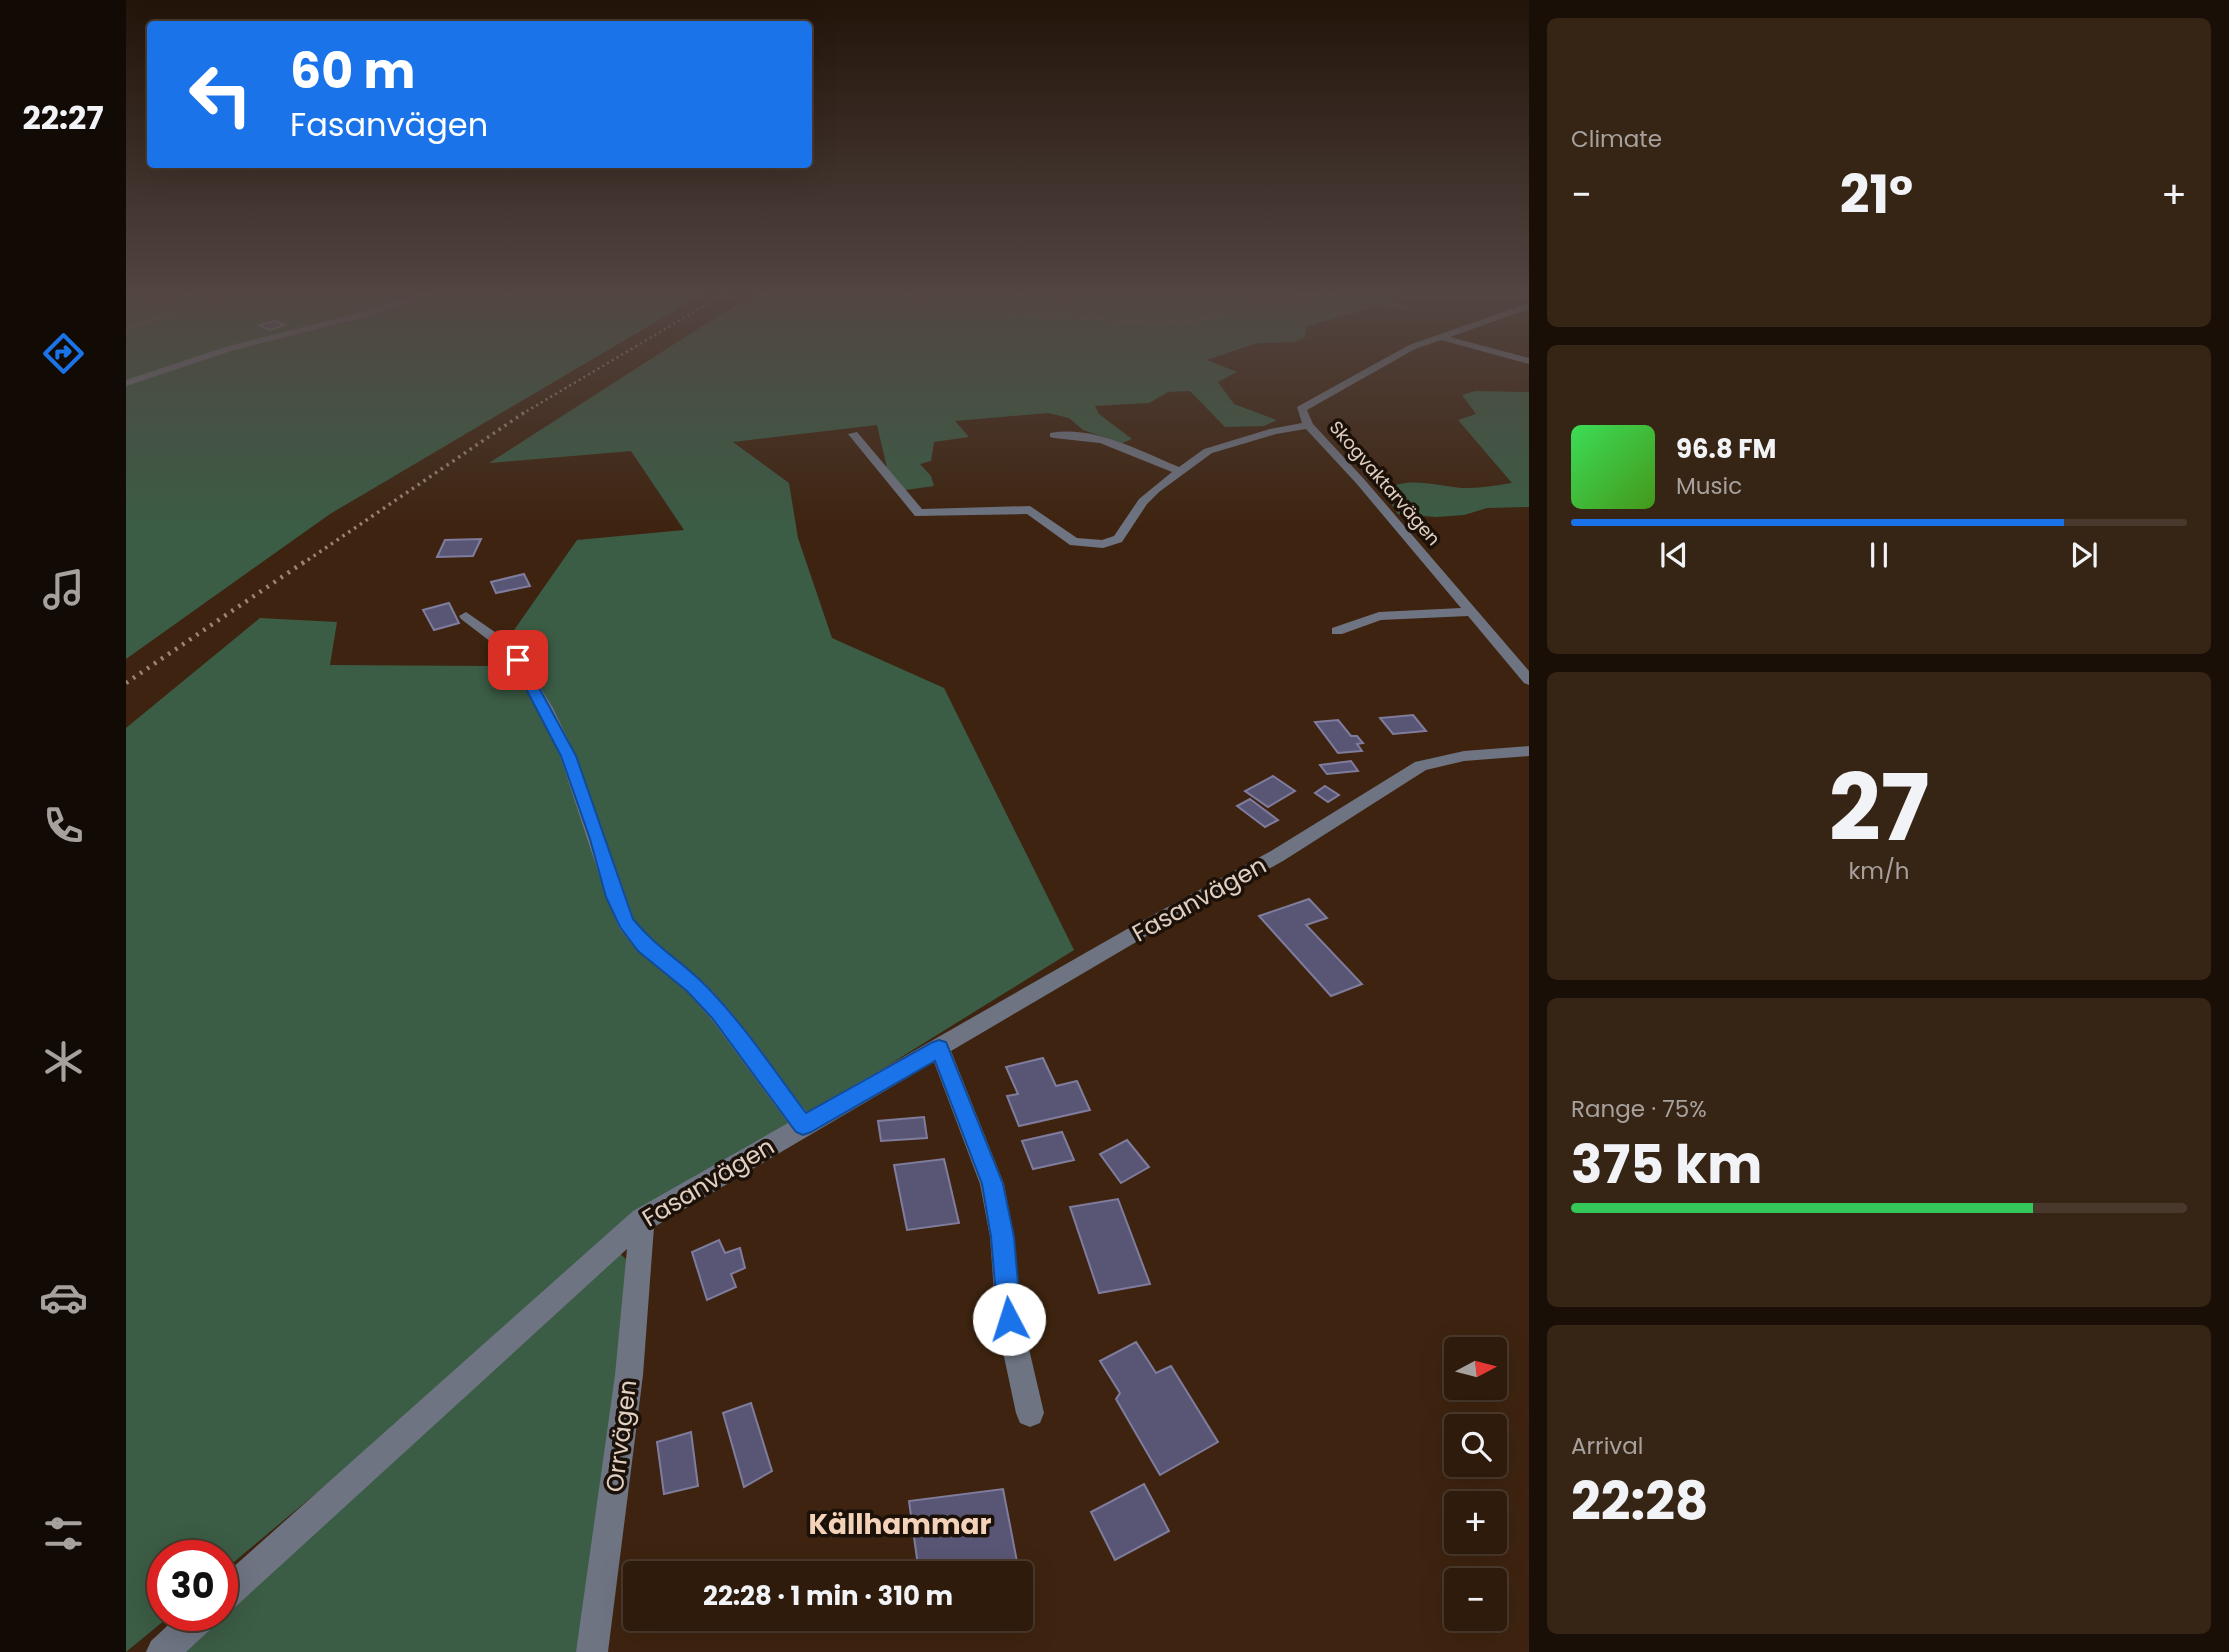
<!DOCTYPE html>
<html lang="en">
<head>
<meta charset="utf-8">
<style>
  :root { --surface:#2e1b0c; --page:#362415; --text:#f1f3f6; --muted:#a7a19d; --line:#49392d; --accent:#1a73e8 }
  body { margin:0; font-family:Poppins,sans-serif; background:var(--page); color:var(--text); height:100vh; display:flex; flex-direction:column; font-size:26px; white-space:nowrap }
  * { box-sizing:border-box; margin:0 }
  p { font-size:23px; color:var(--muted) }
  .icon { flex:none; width:38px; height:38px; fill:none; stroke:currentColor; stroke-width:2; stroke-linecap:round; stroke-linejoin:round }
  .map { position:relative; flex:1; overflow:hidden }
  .side { display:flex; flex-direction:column; gap:18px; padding:18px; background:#190f07; width:700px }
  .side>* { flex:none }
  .hud { position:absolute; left:21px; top:21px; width:665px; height:147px; border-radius:7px; box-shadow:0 7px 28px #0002,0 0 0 2px var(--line); background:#1a73e8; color:#fff; overflow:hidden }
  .needle { width:46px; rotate:83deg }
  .fabs { position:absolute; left:1318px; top:1337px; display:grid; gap:14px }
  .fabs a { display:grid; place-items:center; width:63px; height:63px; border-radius:7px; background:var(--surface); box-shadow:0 7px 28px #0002,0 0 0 2px var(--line); font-size:35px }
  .speed { position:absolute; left:21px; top:1540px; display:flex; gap:14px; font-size:35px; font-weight:700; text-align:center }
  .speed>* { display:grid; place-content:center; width:91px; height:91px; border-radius:50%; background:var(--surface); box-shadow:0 7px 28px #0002,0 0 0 2px var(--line); line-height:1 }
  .speed .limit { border:10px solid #d22; background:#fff; color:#111 }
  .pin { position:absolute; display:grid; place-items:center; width:60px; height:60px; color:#fff; margin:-30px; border-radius:14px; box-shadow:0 4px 10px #0006 }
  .me { position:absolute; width:77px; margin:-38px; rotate:355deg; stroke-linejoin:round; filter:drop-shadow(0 0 5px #0008) }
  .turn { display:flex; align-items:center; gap:24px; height:147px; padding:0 28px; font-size:32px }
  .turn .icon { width:91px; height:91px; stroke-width:2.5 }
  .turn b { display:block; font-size:49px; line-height:60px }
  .big { font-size:52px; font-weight:700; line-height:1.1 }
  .side .widget { flex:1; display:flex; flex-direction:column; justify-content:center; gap:10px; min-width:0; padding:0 24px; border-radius:10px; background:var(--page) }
  .side .dial { align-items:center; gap:0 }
  .dial b { font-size:91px; line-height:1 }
  .song { display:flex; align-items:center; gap:21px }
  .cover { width:84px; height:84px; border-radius:10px; background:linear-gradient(135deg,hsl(130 70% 55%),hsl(100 70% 35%)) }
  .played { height:7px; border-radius:4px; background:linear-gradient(90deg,var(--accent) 80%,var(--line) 80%) }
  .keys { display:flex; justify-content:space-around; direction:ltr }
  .heat { display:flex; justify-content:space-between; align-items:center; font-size:38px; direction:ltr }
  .charge { height:10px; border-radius:5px; background:linear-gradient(90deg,#34c759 75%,var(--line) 0) }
  .trip { position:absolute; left:497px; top:1561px; width:410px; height:70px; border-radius:7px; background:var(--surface); box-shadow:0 7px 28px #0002,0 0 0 2px var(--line); font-weight:700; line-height:70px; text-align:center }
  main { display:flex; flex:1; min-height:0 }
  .dock { display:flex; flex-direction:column; width:126px; justify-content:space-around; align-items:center; background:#120b05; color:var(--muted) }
  .dock .icon { width:49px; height:49px }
  .dock .active { color:var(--accent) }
  .dock b { font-size:32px; color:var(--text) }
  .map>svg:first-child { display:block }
  .green { fill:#3b5c45 }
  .building { fill:#595675; stroke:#7f7c9d; stroke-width:2 }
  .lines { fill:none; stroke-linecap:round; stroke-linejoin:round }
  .path { stroke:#735c4a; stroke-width:2.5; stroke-dasharray:3.5 2; stroke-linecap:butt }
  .minor { fill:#6e7482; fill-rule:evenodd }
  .rail-far2 { stroke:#998475; stroke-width:2.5; stroke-dasharray:2 3.5; stroke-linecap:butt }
  .rail-far1 { stroke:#998475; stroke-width:3.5; stroke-dasharray:2.5 4.5; stroke-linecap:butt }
  .rail { stroke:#998475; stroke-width:4.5; stroke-dasharray:2.5 6; stroke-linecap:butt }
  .route { fill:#1a73e8; stroke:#114b97; stroke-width:2 }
  .labels { text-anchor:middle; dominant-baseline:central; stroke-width:7; stroke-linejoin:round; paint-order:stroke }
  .far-street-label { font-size:18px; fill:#e0cfc3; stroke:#1c1108 }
  .near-street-label { font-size:24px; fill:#e0cfc3; stroke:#1c1108 }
  .near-neighbourhood-label { font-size:28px; font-weight:bold; fill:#f3d2b9; stroke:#1c1108 }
</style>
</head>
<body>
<main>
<nav class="dock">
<b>22:27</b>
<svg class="icon active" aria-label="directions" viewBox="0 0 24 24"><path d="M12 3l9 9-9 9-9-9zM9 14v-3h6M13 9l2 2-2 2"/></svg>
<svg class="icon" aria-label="music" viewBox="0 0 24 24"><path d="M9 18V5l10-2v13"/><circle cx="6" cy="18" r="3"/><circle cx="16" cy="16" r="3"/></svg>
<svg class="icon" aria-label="phone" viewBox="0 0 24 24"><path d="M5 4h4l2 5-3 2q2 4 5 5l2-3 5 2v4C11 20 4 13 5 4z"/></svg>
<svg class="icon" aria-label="climate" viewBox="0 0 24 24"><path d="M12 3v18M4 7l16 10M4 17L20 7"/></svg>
<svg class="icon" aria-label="car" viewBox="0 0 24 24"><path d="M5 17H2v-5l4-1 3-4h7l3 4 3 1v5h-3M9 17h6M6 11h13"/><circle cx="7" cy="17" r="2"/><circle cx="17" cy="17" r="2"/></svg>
<svg class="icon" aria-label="filters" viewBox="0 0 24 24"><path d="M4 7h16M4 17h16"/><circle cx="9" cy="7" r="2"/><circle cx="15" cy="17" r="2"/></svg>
</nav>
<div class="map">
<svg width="1403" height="1652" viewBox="0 0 1403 1652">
  <rect width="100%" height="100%" fill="#3e2410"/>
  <!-- green -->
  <g class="green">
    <path d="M0,294H577L204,514L0,659Z"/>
    <path d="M633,294H1276L1265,298L1288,310L1249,306L1180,327L1179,337L1169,342L1131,343L1081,360L1111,372L1092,382L1108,404L1151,420L1138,426L1099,427L1064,391L1042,392L1023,403L969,406L973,414L1006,439L996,443L957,430L943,418L922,413L829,421L843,437L808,442L805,461L794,464L805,476L808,486L779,490L761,468L751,425L607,442L663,483L672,538L706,638L818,688L948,950L527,1211L96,1572V1556H37V1615H45L0,1652V728L134,618L211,622L204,665L363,666L451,540L558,530L505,451L363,463L595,314Z"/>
    <path d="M1349,391L1403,392V507L1361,508L1338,515L1310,517L1272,514L1257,492C1281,473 1315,488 1342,488C1356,488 1372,485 1386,483L1332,420L1350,414L1336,395Z"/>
    <path d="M487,1247L518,1276L465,1652H57Z"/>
  </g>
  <!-- building -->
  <g class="building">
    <path d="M148,321L159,325L144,330L133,325Z"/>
    <path d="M355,539L347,556L311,557L319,540Z"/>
    <path d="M398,574L404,586L370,593L365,582Z"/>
    <path d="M323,603L333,623L308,630L297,610Z"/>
    <path d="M1287,715L1300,731L1267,734L1254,718Z"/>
    <path d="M1212,720L1225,736H1231L1237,743L1231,744L1236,751L1212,753L1189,722Z"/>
    <path d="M1225,761L1232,771L1201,774L1194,765Z"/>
    <path d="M1147,776L1169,791L1142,807L1119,791Z"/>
    <path d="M1199,786L1213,795L1202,802L1189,793Z"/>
    <path d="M1124,799L1152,820L1139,827L1111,806Z"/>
    <path d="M1183,899L1201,918L1180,925L1236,984L1205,996L1133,916Z"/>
    <path d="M917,1058L930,1086L951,1081L964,1110L893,1126L881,1096L892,1094L880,1067Z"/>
    <path d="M798,1117L801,1138L755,1141L752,1121Z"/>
    <path d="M936,1132L948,1160L907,1169L896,1141Z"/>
    <path d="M1001,1140L1023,1167L995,1183L974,1154Z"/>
    <path d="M818,1159L833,1223L781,1230L768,1165Z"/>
    <path d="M992,1199L1024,1284L973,1293L944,1207Z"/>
    <path d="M593,1240L599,1253L614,1248L619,1268L605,1274L610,1287L581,1300L566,1252Z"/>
    <path d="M1010,1342L1030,1373L1045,1366L1092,1442L1034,1475L990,1399L994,1393L974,1361Z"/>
    <path d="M625,1403L646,1471L618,1487L597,1413Z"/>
    <path d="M565,1432L572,1486L538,1494L531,1442Z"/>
    <path d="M1018,1484L1043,1531L989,1560L965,1512Z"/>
    <path d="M877,1489L893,1572L793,1573L783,1501Z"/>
  </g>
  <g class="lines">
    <!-- path -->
    <g class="path">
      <path d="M780,294L801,303L852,310L1027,323L1069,321L1103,313L1127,298L1212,294"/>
      <path d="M935,294L945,306L975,317"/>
      <path d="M0,310L60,294"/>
      <path d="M0,328L85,302L102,294"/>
    </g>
    <!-- minor -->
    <g class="minor">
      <path d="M292,294H304L242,316L105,351L0,386V380L99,347L236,312Z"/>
      <path d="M1403,303V309L1324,337L1403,358V364L1315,340L1289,349L1181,410L1187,424L1238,479L1403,671V685L1398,683L1342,616L1255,620L1216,634H1206V628L1253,612L1335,608L1230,483L1180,429L1150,434L1086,453L1033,492L1021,504L996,542L977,548L944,545L901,514L789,516L722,434L731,432L796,509L904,506L951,538L976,540L988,536L1013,499L1046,472L974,443L928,438L924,437V433C968,425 1014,451 1053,467L1078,449L1144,429L1176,423L1171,407L1283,345Z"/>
      <path d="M340,612L389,646L427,708L450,756L508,919C530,947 552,958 576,981C616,1019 647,1069 681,1112L1003,928L1145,851L1289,762L1338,751L1403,746V756L1338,761L1300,770L1157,861L1017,938L825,1051L878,1184L888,1237L896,1319L918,1413L914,1423L904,1427L894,1423L890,1413L870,1319L864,1237L854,1184L808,1062L528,1227L517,1375L482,1652H450L489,1375L501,1249L107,1609L96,1613V1577L507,1211L662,1123L585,1019L561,992L511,951L493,928L480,896L434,756L411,708L378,652L335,619L333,616Z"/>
      <path d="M53,1615H93L88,1626L60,1652H20L25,1641Z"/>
    </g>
    <!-- rail-far2 -->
    <path class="rail-far2" d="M396,414L598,294"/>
    <!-- rail-far1 -->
    <path class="rail-far1" d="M176,564L399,412"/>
    <!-- rail -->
    <path class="rail" d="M0,683L178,562"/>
  </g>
  <!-- sky -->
  <linearGradient id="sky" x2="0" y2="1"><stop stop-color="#221409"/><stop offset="0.56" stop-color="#524542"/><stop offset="1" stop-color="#524542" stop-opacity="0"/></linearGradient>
  <rect width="1403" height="525" fill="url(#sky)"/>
  <!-- route -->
  <path class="route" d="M392,656L398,660L450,756L507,919C529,946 551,958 575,981C615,1020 647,1069 680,1113L807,1042L813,1040L820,1042L877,1184L888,1237L895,1319L892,1328L883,1331L875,1328L872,1319L865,1237L856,1184L809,1061L685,1132L677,1135L670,1132L586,1018L561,991L512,951L494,927L480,897L464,839L435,756L385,660Z"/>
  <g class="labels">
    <!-- far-street labels -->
    <g class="far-street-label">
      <text transform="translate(1259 483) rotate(49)">Skogvaktarvägen</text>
    </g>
    <!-- near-street labels -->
    <g class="near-street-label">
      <text transform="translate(1073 899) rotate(-29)">Fasanvägen</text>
      <text transform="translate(582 1182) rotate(-31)">Fasanvägen</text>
      <text transform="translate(495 1436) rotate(-83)">Orrvägen</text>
    </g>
    <!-- near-neighbourhood labels -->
    <g class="near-neighbourhood-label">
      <text x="774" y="1524">Källhammar</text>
    </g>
  </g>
</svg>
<div class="fabs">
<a><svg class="needle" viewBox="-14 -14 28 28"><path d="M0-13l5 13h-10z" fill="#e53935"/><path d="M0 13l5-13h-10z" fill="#a7a19d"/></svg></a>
<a><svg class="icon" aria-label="search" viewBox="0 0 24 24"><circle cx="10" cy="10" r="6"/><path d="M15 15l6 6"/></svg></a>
<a>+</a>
<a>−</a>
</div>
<div class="speed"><div class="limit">30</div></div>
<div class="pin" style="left:392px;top:660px;background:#d93025"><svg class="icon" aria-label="arrive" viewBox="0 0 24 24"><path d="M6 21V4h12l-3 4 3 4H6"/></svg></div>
<svg class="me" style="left:883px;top:1319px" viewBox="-20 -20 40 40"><circle r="19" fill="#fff"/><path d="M0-13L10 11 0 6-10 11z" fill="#1a73e8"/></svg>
<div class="trip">22:28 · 1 min · 310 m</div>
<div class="hud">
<div class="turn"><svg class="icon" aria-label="left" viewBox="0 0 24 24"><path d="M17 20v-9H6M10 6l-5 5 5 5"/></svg><div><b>60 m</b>Fasanvägen</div></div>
</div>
</div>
<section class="side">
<div class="widget"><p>Climate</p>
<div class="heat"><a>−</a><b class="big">21°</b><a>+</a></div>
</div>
<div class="widget">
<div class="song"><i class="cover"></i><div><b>96.8 FM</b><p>Music</p></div></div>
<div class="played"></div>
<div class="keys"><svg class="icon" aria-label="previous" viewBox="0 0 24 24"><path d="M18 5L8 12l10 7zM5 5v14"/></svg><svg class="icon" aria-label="pause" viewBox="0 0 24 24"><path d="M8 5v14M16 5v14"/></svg><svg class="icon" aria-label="next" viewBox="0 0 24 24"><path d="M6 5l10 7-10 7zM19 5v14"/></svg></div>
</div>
<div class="widget dial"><b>27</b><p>km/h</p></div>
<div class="widget"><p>Range · 75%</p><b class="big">375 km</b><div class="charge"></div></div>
<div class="widget"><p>Arrival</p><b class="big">22:28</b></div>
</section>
</main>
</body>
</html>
